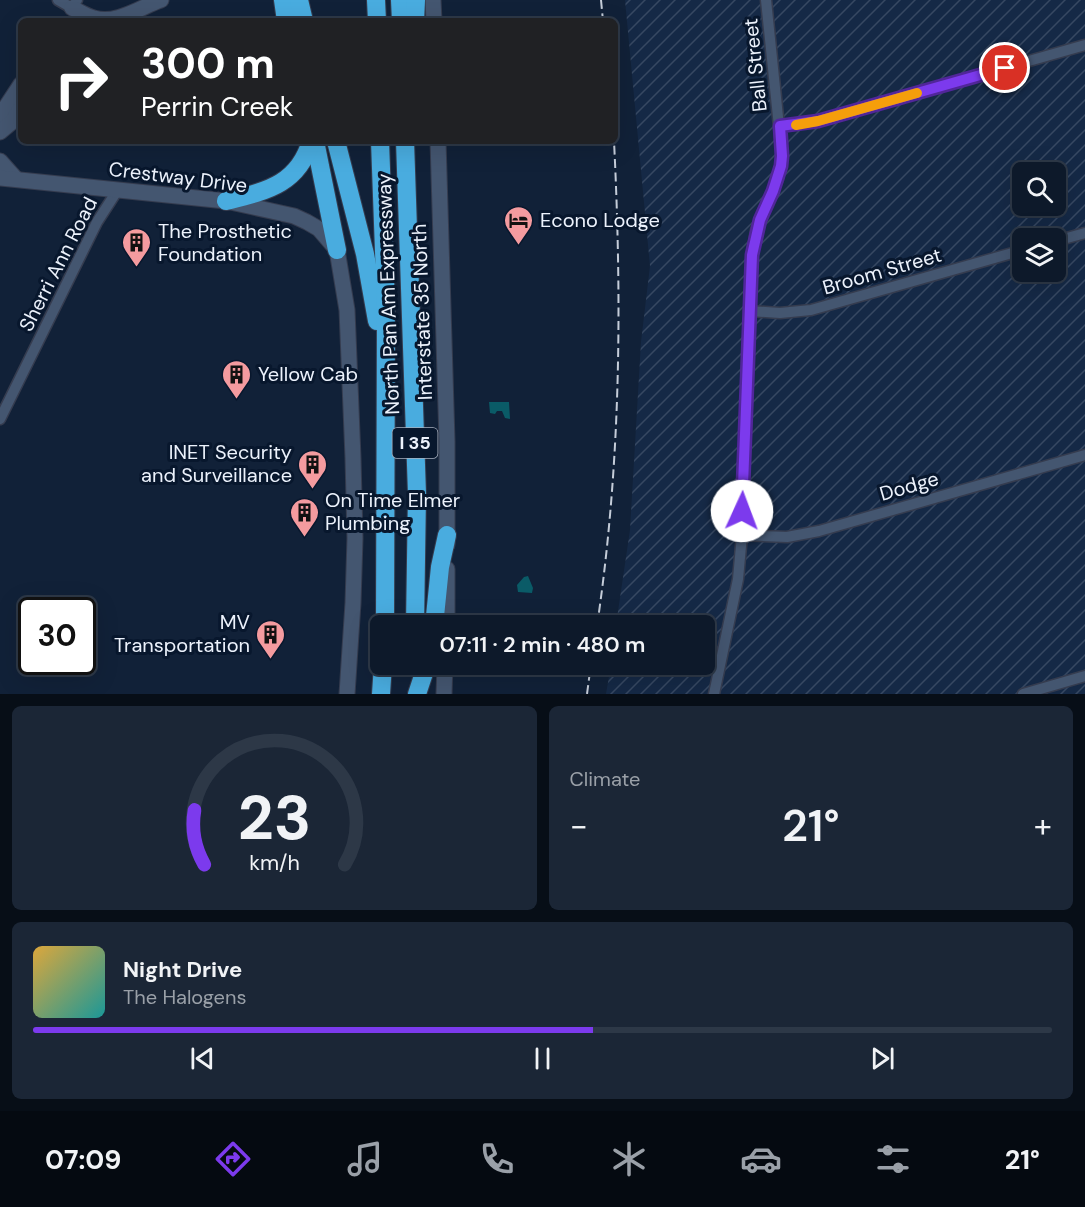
<!DOCTYPE html>
<html lang="en">
<head>
<meta charset="utf-8">
<style>
  :root { --surface:#0d192a; --page:#1b2636; --text:#f1f3f6; --muted:#9aa0a8; --line:#2d3847; --accent:#7c3aed }
  body { margin:0; font-family:"DM Sans",sans-serif; background:var(--page); color:var(--text); height:100vh; display:flex; flex-direction:column; font-size:22px; white-space:nowrap }
  * { box-sizing:border-box; margin:0 }
  p { font-size:20px; color:var(--muted) }
  .icon { flex:none; width:33px; height:33px; fill:none; stroke:currentColor; stroke-width:2; stroke-linecap:round; stroke-linejoin:round }
  .map { position:relative; height:694px; overflow:hidden }
  .panel { display:flex; flex-direction:column; gap:12px; padding:12px; background:#070e17; flex:1 }
  .panel>* { flex:none }
  .guide { position:absolute; left:18px; top:18px; width:600px; height:126px; border-radius:9px; box-shadow:0 6px 24px #0002,0 0 0 2px var(--line); background:#202124; color:#fff; overflow:hidden }
  .buttons { position:absolute; left:1012px; top:162px; display:grid; gap:12px }
  .buttons a { display:grid; place-items:center; width:54px; height:54px; border-radius:9px; background:var(--surface); box-shadow:0 6px 24px #0002,0 0 0 2px var(--line); font-size:30px }
  .speed { position:absolute; left:18px; top:597px; display:flex; gap:12px; font-size:30px; font-weight:700; text-align:center }
  .speed>* { display:grid; place-content:center; width:78px; height:78px; border-radius:50%; background:var(--surface); box-shadow:0 6px 24px #0002,0 0 0 2px var(--line); line-height:1 }
  .speed .limit { border:3px solid #111; border-radius:9px; background:#fff; color:#111 }
  .pin { position:absolute; display:grid; place-items:center; width:51px; height:51px; color:#fff; margin:-26px; border:3px solid #fff; border-radius:50%; box-shadow:0 2px 6px #0007 }
  .me { position:absolute; width:66px; margin:-33px; rotate:2deg; stroke-linejoin:round; filter:drop-shadow(0 0 4px #0008) }
  .turn { display:flex; align-items:center; gap:21px; height:126px; padding:0 24px; font-size:27px }
  .turn .icon { width:78px; height:78px; stroke-width:2.5 }
  .turn b { display:block; font-size:42px; line-height:51px }
  .big { font-size:45px; font-weight:600; line-height:1.1 }
  .panel .tile { flex:1; display:flex; flex-direction:column; justify-content:center; gap:9px; min-width:0; padding:0 21px; border-radius:9px; background:var(--page) }
  .panel .dial { align-items:center; gap:0 }
  .dial svg { height:156px; overflow:visible; fill:none; stroke:var(--line); stroke-width:7; stroke-linecap:round; text-anchor:middle }
  .dial text { fill:var(--text); stroke:none }
  .song { display:flex; align-items:center; gap:18px }
  .cover { width:72px; height:72px; border-radius:9px; background:linear-gradient(135deg,hsl(40 70% 55%),hsl(180 70% 35%)) }
  .played { height:6px; border-radius:3px; background:linear-gradient(90deg,var(--accent) 55%,var(--line) 55%) }
  .keys { display:flex; justify-content:space-around; direction:ltr }
  .heat { display:flex; justify-content:space-between; align-items:center; font-size:33px; direction:ltr }
  .panel .tiles { flex:1; display:grid; gap:12px; grid-template-columns:1fr 1fr }
  .tile:last-child { grid-column:span 2 }
  .trip { position:absolute; left:370px; top:615px; width:345px; height:60px; border-radius:9px; background:var(--surface); box-shadow:0 6px 24px #0002,0 0 0 2px var(--line); font-weight:600; line-height:60px; text-align:center }
  .menu { display:flex; height:96px; justify-content:space-around; align-items:center; background:#050a11; color:var(--muted) }
  .menu .icon { width:42px; height:42px }
  .menu .active { color:var(--accent) }
  .menu b { font-size:27px; color:var(--text) }
  .map>svg:first-child { display:block }
  .industrial { fill:url(#industrial-furrows); fill-rule:evenodd }
  .water { fill:#0a5b67 }
  .lines { fill:none; stroke-linecap:round; stroke-linejoin:round }
  .street-casing { stroke:#353c4f; stroke-width:13 }
  .secondary-casing { stroke:#353c4f; stroke-width:17 }
  .highway-casing { stroke:#353c4f; stroke-width:20 }
  .street { stroke:#445670; stroke-width:10 }
  .secondary { stroke:#445670; stroke-width:15 }
  .highway { stroke:#49acdf; stroke-width:18 }
  .rail { stroke:#c5cdd9; stroke-width:2; stroke-dasharray:9 4.5; stroke-linecap:butt }
  .route-casing { stroke:#51269a; stroke-width:15 }
  .route { stroke:#7c3aed; stroke-width:10 }
  .slow { stroke:#f59e0b; stroke-width:10 }
  .labels { text-anchor:middle; dominant-baseline:central; stroke-width:6; stroke-linejoin:round; paint-order:stroke }
  .shield { fill:#08172d; stroke:#a8b0be; stroke-width:1.5 }
  .shield-label { font-size:18px; font-weight:bold; fill:#ecf2fc }
  .street-label { font-size:20px; fill:#ecf2fc; stroke:#08172d }
  .poi-label { font-size:20px; fill:#ecf2fc; stroke:#08172d; text-anchor:start }
</style>
</head>
<body>
<div class="map">
<svg width="1085" height="694" viewBox="0 0 1085 694">
  <defs>
    <pattern id="industrial-furrows" width="10" height="10" patternUnits="userSpaceOnUse" patternTransform="scale(1.5)"><rect width="10" height="10" fill="#152946"/><path d="M-1 1l2-2M0 10L10 0M9 11l2-2" fill="none" stroke="#374862"/></pattern>
  </defs>
  <rect width="100%" height="100%" fill="#112138"/>
  <!-- industrial -->
  <path class="industrial" d="M625,0H1085V694H606L611,665L705,664V626L616,625L630,530L641,342L650,266ZM1023,172H1056V206H1023ZM1023,238H1056V272H1023Z"/>
  <!-- water -->
  <g class="water">
    <path d="M489,402H509L510,419L505,418L502,411H497L495,414L490,413Z"/>
    <path d="M528,576L533,588L532,593L518,592L517,585L524,577Z"/>
  </g>
  <g class="lines">
    <defs>
      <g id="street">
        <path d="M58,0L72,8"/>
        <path d="M76,0H77"/>
        <path d="M780,126L818,121L1085,45"/>
        <path d="M1056,241L1085,233"/>
        <path d="M749,311L780,313L811,310L1023,250"/>
        <path d="M0,419L97,222L117,191"/>
        <path d="M742,535L787,537L819,531L1085,455"/>
        <path d="M714,694L738,579L742,535L752,255L756,230L778,179L782,156L766,0"/>
        <path d="M1023,694L1085,676"/>
      </g>
      <g id="secondary">
        <path d="M433,0L434,21"/>
        <path d="M72,8C79,11 86,16 94,18C116,25 141,7 161,0"/>
        <path d="M0,116L21,84"/>
        <path d="M0,132L12,122L21,107"/>
        <path d="M438,141L447,441V545"/>
        <path d="M0,161L16,179"/>
        <path d="M0,178L226,201L294,216L307,222L319,229L337,250L347,310L353,458L355,538L353,603L347,694"/>
        <path d="M447,626V569"/>
        <path d="M444,694L445,664"/>
      </g>
      <g id="highway">
        <path d="M283,0L286,21"/>
        <path d="M299,0L304,21"/>
        <path d="M376,0L377,21"/>
        <path d="M400,0L401,21"/>
        <path d="M415,21L416,0"/>
        <path d="M315,141L337,250"/>
        <path d="M336,141L365,254L377,321"/>
        <path d="M380,141L386,306L385,626"/>
        <path d="M405,141L417,494L415,626"/>
        <path d="M226,201C266,191 298,185 311,141"/>
        <path d="M434,626L440,567L447,535"/>
        <path d="M381,694L383,664"/>
        <path d="M417,694L427,664"/>
      </g>
    </defs>
    <!-- street casing -->
    <use href="#street" class="street-casing"/>
    <!-- secondary casing -->
    <use href="#secondary" class="secondary-casing"/>
    <!-- highway casing -->
    <use href="#highway" class="highway-casing"/>
    <!-- street -->
    <use href="#street" class="street"/>
    <!-- secondary -->
    <use href="#secondary" class="secondary"/>
    <!-- highway -->
    <use href="#highway" class="highway"/>
    <!-- rail -->
    <g class="rail">
      <path d="M601,0L603,21"/>
      <path d="M597,626C621,464 622,303 614,141"/>
      <path d="M587,694L591,664"/>
    </g>
  </g>
  <g class="lines">
    <defs>
      <path id="route" d="M742,511L752,255L760,220L773,191L781,166L782,156L780,126L818,121L1005,68"/>
    </defs>
    <!-- route casing -->
    <use href="#route" class="route-casing"/>
    <!-- route -->
    <use href="#route" class="route"/>
    <!-- slow -->
    <path class="slow" d="M796,125L818,121L917,93"/>
  </g>
  <!-- icons -->
  <defs>
    <symbol id="hotel-pin" viewBox="-11 -11 22 30"><path d="M0 17L-7.5 6A9.5 9.5 0 1 1 7.5 6Z" fill="#f49b9f" stroke="#08172d"/><path d="M-6-4.5h1.5V1H6V5H4.5V3h-9V5H-6ZM-4 0a1.8 1.8 0 1 1 3.6 0ZM.5 0V-2.5h3Q6-2.5 6 0Z" fill="#111"/></symbol>
    <symbol id="building-pin" viewBox="-11 -11 22 30"><path d="M0 17L-7.5 6A9.5 9.5 0 1 1 7.5 6Z" fill="#f49b9f" stroke="#08172d"/><path d="M-4-6H4V6H1V3H-1V6H-4ZM-2.5-4.3h1.7v1.8h-1.7ZM.8-4.3h1.7v1.8H.8ZM-2.5-1h1.7V.8h-1.7ZM.8-1h1.7V.8H.8Z" fill="#111"/></symbol>
  </defs>
  <g fill-rule="evenodd">
    <use href="#hotel-pin" x="502" y="204" width="33" height="45"/>
    <use href="#building-pin" x="120" y="226" width="33" height="45"/>
    <use href="#building-pin" x="220" y="358" width="33" height="45"/>
    <use href="#building-pin" x="296" y="448" width="33" height="45"/>
    <use href="#building-pin" x="288" y="496" width="33" height="45"/>
    <use href="#building-pin" x="254" y="618" width="33" height="45"/>
  </g>
  <g class="labels">
    <!-- shield labels -->
    <rect class="shield" x="392.5" y="428" width="45" height="30" rx="4.5"/>
    <g class="shield-label">
      <text x="415" y="443">I 35</text>
    </g>
    <!-- street labels -->
    <g class="street-label">
      <text transform="translate(755 65) rotate(-96)">Ball Street</text>
      <text transform="translate(178 177) rotate(7)">Crestway Drive</text>
      <text transform="translate(58 264) rotate(-63)">Sherri Ann Road</text>
      <text transform="translate(882 271) rotate(-16)">Broom Street</text>
      <text transform="translate(388 294) rotate(-92)">North Pan Am Expressway</text>
      <text transform="translate(422 312) rotate(-92)">Interstate 35 North</text>
      <text transform="translate(909 486) rotate(-16)">Dodge</text>
    </g>
    <!-- poi labels -->
    <g class="poi-label">
      <text x="540" y="220">Econo Lodge</text>
      <text x="158" y="231">The Prosthetic<tspan x="158" dy="23">Foundation</tspan></text>
      <text x="258" y="374">Yellow Cab</text>
      <text x="292" y="452" text-anchor="end">INET Security<tspan x="292" dy="23">and Surveillance</tspan></text>
      <text x="325" y="500">On Time Elmer<tspan x="325" dy="23">Plumbing</tspan></text>
      <text x="250" y="622" text-anchor="end">MV<tspan x="250" dy="23">Transportation</tspan></text>
    </g>
  </g>
</svg>
<div class="buttons">
<a><svg class="icon" aria-label="search" viewBox="0 0 24 24"><circle cx="10" cy="10" r="6"/><path d="M15 15l6 6"/></svg></a>
<a><svg class="icon" aria-label="layers" viewBox="0 0 24 24"><path d="M12 4l9 5-9 5-9-5zM3 14l9 5 9-5"/></svg></a>
</div>
<div class="speed"><div class="limit">30</div></div>
<div class="pin" style="left:1005px;top:68px;background:#d93025"><svg class="icon" aria-label="arrive" viewBox="0 0 24 24"><path d="M6 21V4h12l-3 4 3 4H6"/></svg></div>
<svg class="me" style="left:742px;top:511px" viewBox="-20 -20 40 40"><circle r="19" fill="#fff"/><path d="M0-13L10 11 0 6-10 11z" fill="#7c3aed"/></svg>
<div class="trip">07:11 · 2 min · 480 m</div>
<div class="guide">
<div class="turn"><svg class="icon" aria-label="right" viewBox="0 0 24 24"><path d="M7 20v-9h11M14 6l5 5-5 5"/></svg><div><b>300 m</b>Perrin Creek</div></div>
</div>
</div>
<section class="panel">
<div class="tiles">
<div class="tile dial"><svg viewBox="0 0 100 80">
<path d="M14 69A42 42 0 1 1 86 69"/>
<path d="M14 69A42 42 0 0 1 9 41" stroke="#7c3aed"/>
<text x="50" y="56" font-size="32" font-weight="700">23</text>
<text x="50" y="72" font-size="11">km/h</text>
</svg></div>
<div class="tile"><p>Climate</p>
<div class="heat"><a>−</a><b class="big">21°</b><a>+</a></div>
</div>
<div class="tile">
<div class="song"><i class="cover"></i><div><b>Night Drive</b><p>The Halogens</p></div></div>
<div class="played"></div>
<div class="keys"><svg class="icon" aria-label="previous" viewBox="0 0 24 24"><path d="M18 5L8 12l10 7zM5 5v14"/></svg><svg class="icon" aria-label="pause" viewBox="0 0 24 24"><path d="M8 5v14M16 5v14"/></svg><svg class="icon" aria-label="next" viewBox="0 0 24 24"><path d="M6 5l10 7-10 7zM19 5v14"/></svg></div>
</div>
</div>
</section>
<nav class="menu">
<b>07:09</b>
<svg class="icon active" aria-label="directions" viewBox="0 0 24 24"><path d="M12 3l9 9-9 9-9-9zM9 14v-3h6M13 9l2 2-2 2"/></svg>
<svg class="icon" aria-label="music" viewBox="0 0 24 24"><path d="M9 18V5l10-2v13"/><circle cx="6" cy="18" r="3"/><circle cx="16" cy="16" r="3"/></svg>
<svg class="icon" aria-label="phone" viewBox="0 0 24 24"><path d="M5 4h4l2 5-3 2q2 4 5 5l2-3 5 2v4C11 20 4 13 5 4z"/></svg>
<svg class="icon" aria-label="climate" viewBox="0 0 24 24"><path d="M12 3v18M4 7l16 10M4 17L20 7"/></svg>
<svg class="icon" aria-label="car" viewBox="0 0 24 24"><path d="M5 17H2v-5l4-1 3-4h7l3 4 3 1v5h-3M9 17h6M6 11h13"/><circle cx="7" cy="17" r="2"/><circle cx="17" cy="17" r="2"/></svg>
<svg class="icon" aria-label="filters" viewBox="0 0 24 24"><path d="M4 7h16M4 17h16"/><circle cx="9" cy="7" r="2"/><circle cx="15" cy="17" r="2"/></svg>
<b>21°</b>
</nav>
</body>
</html>
